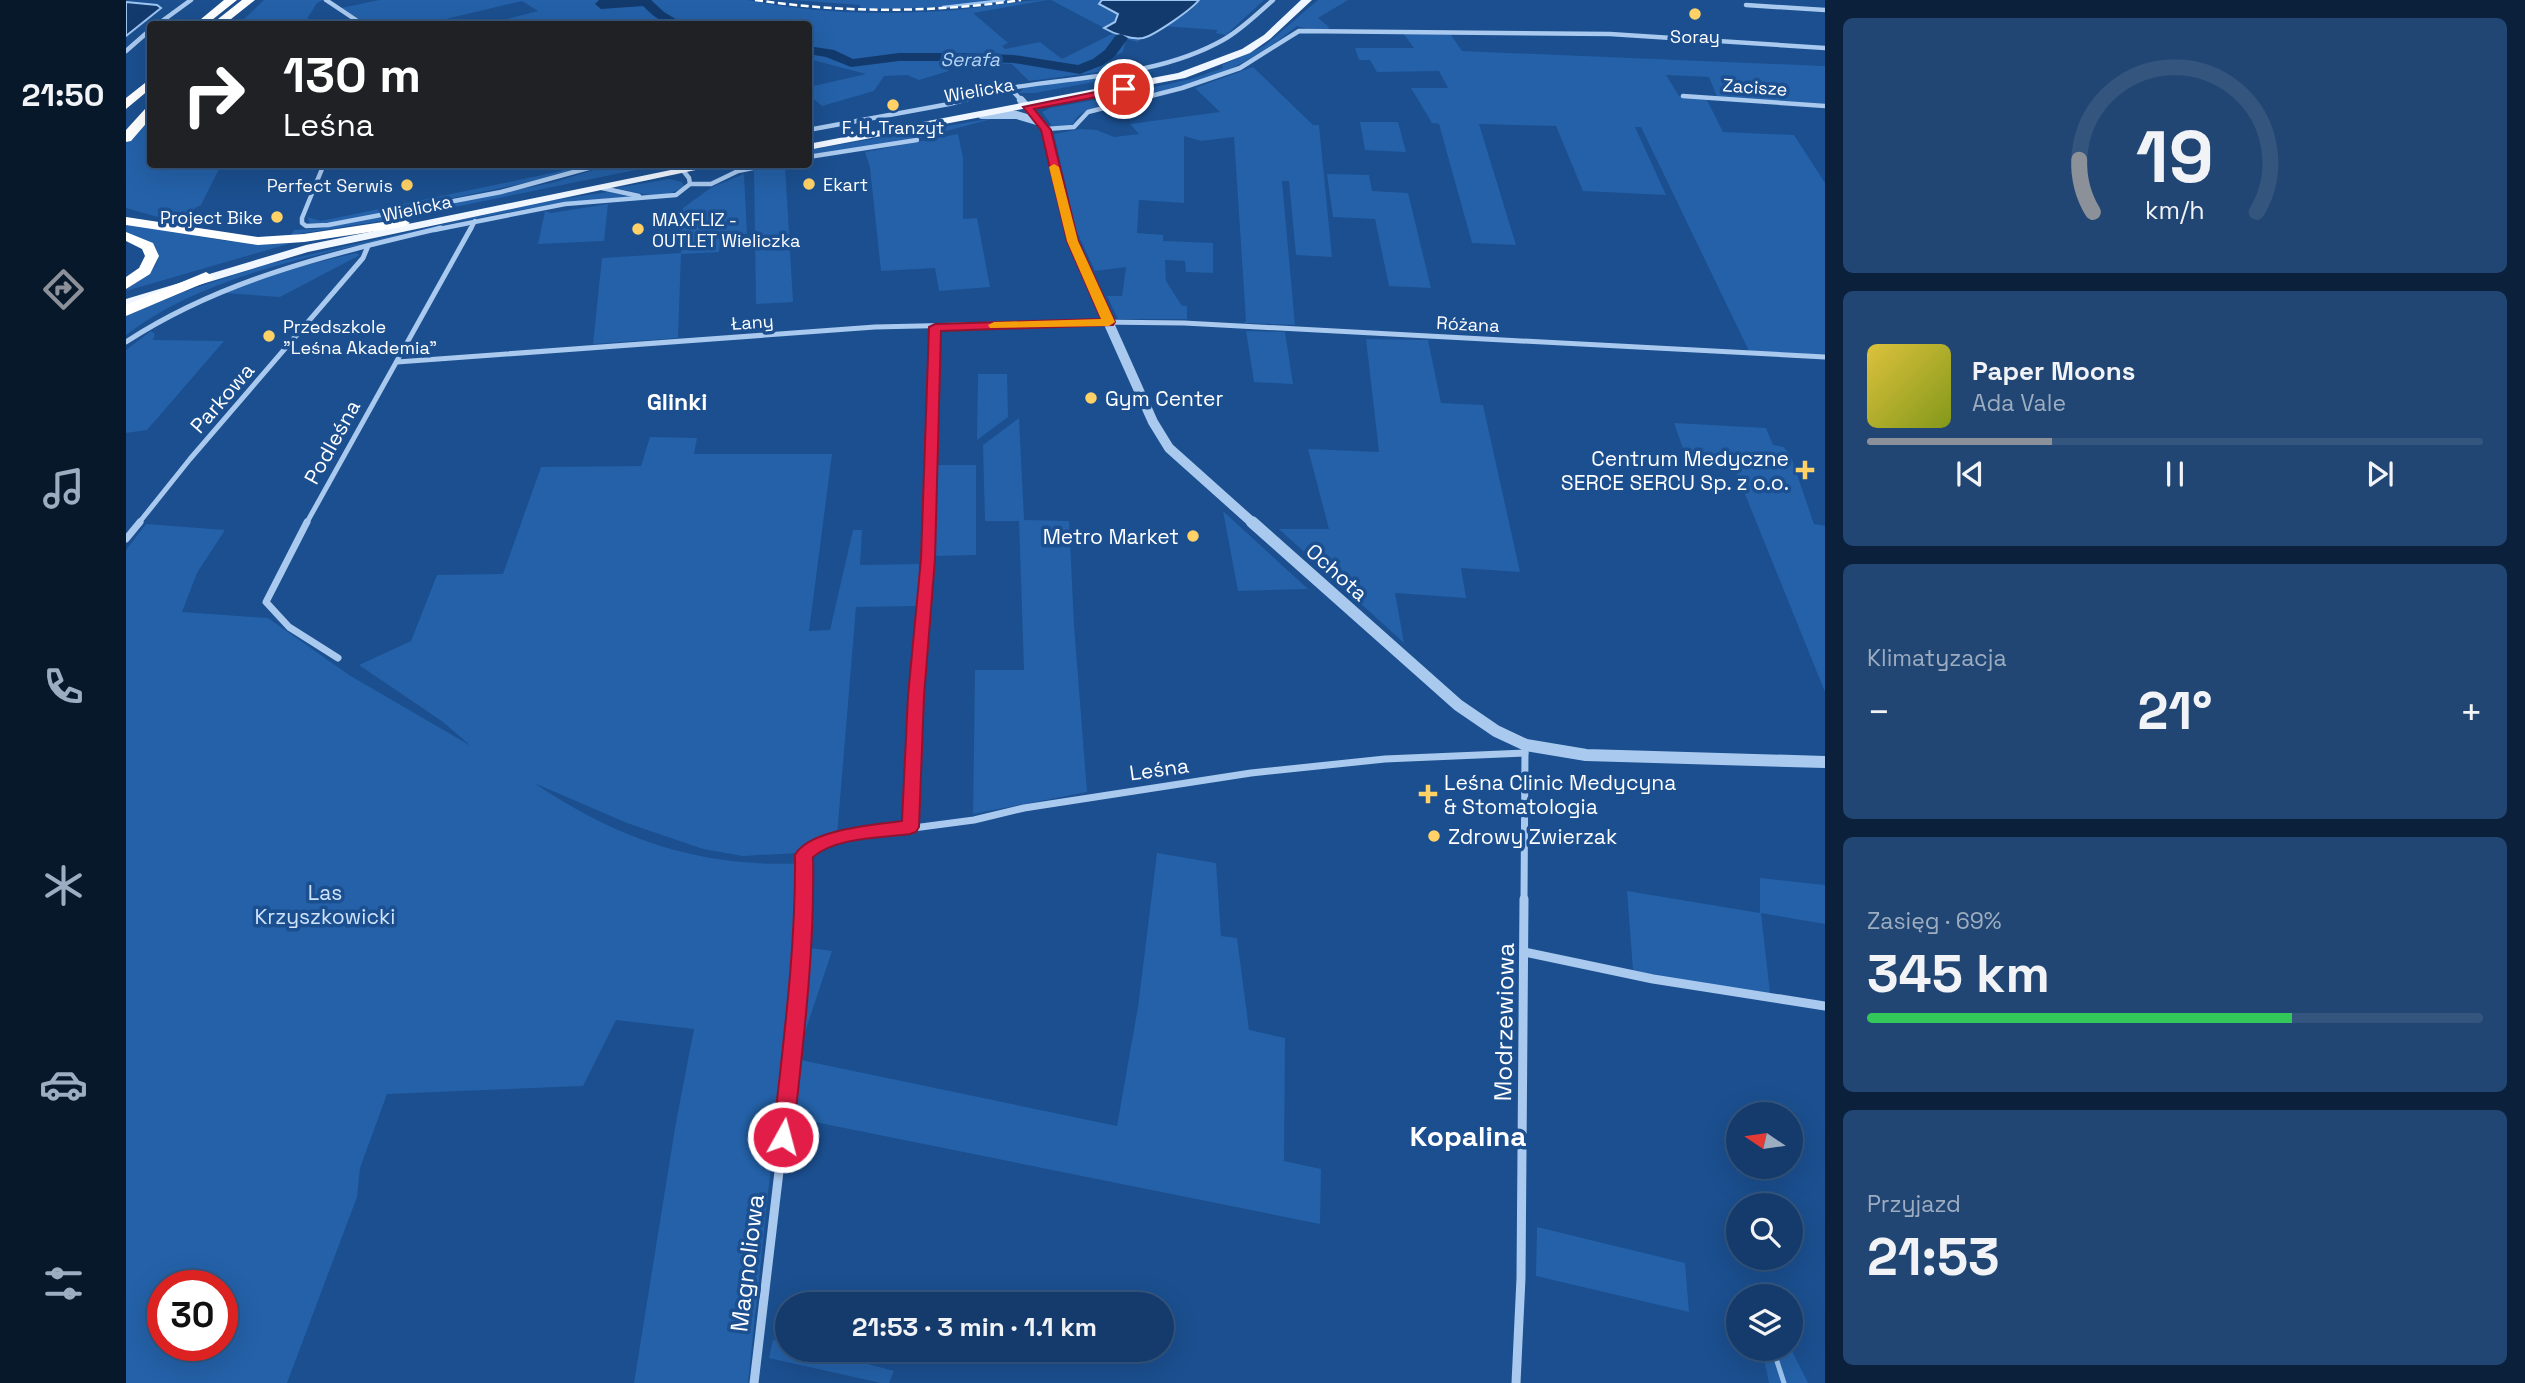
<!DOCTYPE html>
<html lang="pl">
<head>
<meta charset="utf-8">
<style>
  :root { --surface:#143b6b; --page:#214673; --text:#f1f3f6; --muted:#9dadc1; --line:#33557e; --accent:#8c9099 }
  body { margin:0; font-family:"Space Grotesk",sans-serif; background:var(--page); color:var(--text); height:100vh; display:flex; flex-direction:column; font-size:26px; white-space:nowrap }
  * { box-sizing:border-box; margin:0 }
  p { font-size:23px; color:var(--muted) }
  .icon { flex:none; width:38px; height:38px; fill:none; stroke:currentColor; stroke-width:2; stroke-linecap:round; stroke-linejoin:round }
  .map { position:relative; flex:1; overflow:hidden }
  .sheet { display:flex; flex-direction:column; gap:18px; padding:18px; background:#0b203b; width:700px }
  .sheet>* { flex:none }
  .banner { position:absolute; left:21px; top:21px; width:665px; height:147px; border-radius:7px; box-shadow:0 7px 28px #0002,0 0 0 2px var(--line); background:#202124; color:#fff; overflow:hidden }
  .needle { width:46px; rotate:283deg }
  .buttons { position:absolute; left:1600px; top:1102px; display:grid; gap:14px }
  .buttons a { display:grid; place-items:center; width:77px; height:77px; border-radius:50%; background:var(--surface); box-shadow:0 7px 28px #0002,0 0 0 2px var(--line); font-size:35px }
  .speed { position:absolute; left:21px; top:1270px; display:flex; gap:14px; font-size:35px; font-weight:700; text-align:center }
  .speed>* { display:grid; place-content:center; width:91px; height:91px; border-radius:50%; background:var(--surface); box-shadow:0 7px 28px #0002,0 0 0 2px var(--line); line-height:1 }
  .speed .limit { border:10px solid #d22; background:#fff; color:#111 }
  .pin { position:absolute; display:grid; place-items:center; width:60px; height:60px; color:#fff; margin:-30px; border:4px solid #fff; border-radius:50%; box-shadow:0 2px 7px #0007 }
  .me { position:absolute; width:77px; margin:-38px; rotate:7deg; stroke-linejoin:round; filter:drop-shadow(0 0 5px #0008) }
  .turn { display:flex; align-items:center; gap:24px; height:147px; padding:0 21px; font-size:32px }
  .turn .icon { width:91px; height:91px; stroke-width:2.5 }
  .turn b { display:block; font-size:49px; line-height:60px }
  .big { font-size:52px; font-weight:700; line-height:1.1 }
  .sheet .widget { flex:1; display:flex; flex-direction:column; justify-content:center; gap:10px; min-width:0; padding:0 24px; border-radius:10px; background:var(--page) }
  .sheet .dial { align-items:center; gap:0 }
  .dial svg { height:182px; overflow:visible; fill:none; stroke:var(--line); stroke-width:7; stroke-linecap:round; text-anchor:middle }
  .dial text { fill:var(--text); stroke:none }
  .song { display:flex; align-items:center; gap:21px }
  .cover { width:84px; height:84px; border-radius:10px; background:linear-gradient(135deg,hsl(50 70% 55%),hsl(70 70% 35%)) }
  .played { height:7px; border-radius:4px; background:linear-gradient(90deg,var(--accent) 30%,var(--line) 30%) }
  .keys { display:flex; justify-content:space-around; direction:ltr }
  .heat { display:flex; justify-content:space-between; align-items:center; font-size:38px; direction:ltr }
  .charge { height:10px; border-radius:5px; background:linear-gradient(90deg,#34c759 69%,var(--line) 0) }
  .trip { position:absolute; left:649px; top:1292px; width:399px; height:70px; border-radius:35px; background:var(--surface); box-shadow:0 7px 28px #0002,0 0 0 2px var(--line); font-weight:700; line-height:70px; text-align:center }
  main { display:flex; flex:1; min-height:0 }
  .menu { display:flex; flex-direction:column; width:126px; justify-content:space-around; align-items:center; background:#08182b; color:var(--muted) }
  .menu .icon { width:49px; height:49px }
  .menu .current { color:var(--accent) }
  .menu b { font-size:32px; color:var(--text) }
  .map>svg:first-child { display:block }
  .green { fill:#2461a8; fill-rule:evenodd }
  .water { fill:#123a6d; stroke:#9cc4f0; stroke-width:2 }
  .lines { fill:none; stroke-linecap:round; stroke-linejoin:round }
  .stream-far1 { stroke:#9cc4f0; stroke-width:2.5 }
  .stream { stroke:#9cc4f0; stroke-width:5 }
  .river { fill:#123a6d; fill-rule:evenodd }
  .minor-far3 { stroke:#a9c9ee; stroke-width:4.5 }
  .minor-far2 { stroke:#a9c9ee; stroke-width:5 }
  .minor-far1 { stroke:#a9c9ee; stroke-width:7 }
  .minor { stroke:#a9c9ee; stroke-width:9 }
  .tertiary-far2 { stroke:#a9c9ee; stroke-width:8 }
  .tertiary-far1 { stroke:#a9c9ee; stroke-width:10 }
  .tertiary { stroke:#a9c9ee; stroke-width:12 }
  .primary { fill:#f0f6ff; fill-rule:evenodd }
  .motorway { fill:#fff; fill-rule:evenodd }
  .rail { stroke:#fff; stroke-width:2.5; stroke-dasharray:8 3.5; stroke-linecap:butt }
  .route { fill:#e11d48; stroke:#92132f; stroke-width:2 }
  .slow { fill:#f59e0b }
  .poi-dot { fill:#ffd166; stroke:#1b4f8f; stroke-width:2.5 }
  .labels { text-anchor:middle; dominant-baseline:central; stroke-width:7; stroke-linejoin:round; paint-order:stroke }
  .far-poi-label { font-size:18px; fill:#fff; stroke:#1b4f8f; text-anchor:start }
  .far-street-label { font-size:18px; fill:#fff; stroke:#1b4f8f }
  .far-water-label { font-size:19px; font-style:italic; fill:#b5d3f5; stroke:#1b4f8f }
  .street-label { font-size:21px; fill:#fff; stroke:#1b4f8f }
  .poi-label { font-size:21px; fill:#fff; stroke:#1b4f8f; text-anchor:start }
  .park-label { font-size:21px; fill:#cfe3fa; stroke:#1b4f8f }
  .neighbourhood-label { font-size:23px; font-weight:bold; fill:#fff; stroke:#1b4f8f }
  .near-street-label { font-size:24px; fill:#fff; stroke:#1b4f8f }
  .near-neighbourhood-label { font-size:28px; font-weight:bold; fill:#fff; stroke:#1b4f8f }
</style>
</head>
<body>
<main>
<nav class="menu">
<b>21:50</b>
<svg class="icon current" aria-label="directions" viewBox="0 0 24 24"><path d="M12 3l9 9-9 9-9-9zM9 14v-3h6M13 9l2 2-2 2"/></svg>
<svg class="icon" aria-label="music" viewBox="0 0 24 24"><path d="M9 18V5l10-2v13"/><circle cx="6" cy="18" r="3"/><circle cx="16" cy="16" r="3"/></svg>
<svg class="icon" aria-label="phone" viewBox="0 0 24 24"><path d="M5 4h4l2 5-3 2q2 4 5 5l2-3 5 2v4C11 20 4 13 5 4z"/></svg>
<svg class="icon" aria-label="climate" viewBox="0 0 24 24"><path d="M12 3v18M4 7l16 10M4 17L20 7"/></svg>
<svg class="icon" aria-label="car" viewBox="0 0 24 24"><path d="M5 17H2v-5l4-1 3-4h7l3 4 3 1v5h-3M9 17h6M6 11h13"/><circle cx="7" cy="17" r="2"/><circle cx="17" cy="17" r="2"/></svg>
<svg class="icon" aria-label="filters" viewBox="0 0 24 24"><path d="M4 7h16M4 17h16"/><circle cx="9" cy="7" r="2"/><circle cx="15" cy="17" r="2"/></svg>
</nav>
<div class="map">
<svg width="1699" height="1383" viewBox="0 0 1699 1383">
  <rect width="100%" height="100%" fill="#1b4f8f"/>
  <!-- green -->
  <g class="green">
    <path d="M138,0H197L191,3L178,24H113Z"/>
    <path d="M253,0H622C691,14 761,15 831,10C861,7 891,0 922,0L847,13L882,43L876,46L879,49L914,42L936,59L988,33L1016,38L1012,42L1000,39L997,52L986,57L973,72L903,81L886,64L815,61L823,71L793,80L781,75L758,76L748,91L696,106L683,95V87L740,74L683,59L682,24H361L412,11L396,1L299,24H241L215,8Z"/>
    <path d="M666,0H887L824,7L745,9H734V5Z"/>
    <path d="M925,0H976L973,4L992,14L989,22L978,28Z"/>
    <path d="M1073,0H1138L1100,35L1089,33L1092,30L1036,26L1065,10Z"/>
    <path d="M1192,0H1222L1192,18L1203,27L1202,30H1185L1171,26C1112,75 1065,85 993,102L988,96L1065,79L1097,68L1096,65L1138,46Z"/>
    <path d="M1323,32L1336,51L1699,66V104L1591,97L1583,77L1540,75L1553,96L1580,98L1597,132L1668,135L1699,183V355L1623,351L1515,127H1509L1540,195L1457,191L1430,126L1353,124L1390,245L1346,243L1313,124L1306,123L1285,88H1322L1313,71L1251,72L1244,60H1233L1229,48H1288L1277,33Z"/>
    <path d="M1127,67L1187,125H1193L1206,257L1170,255L1163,181H1156L1169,325L1117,323L1120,321L1108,137L1075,141L1058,136V203L1013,200L1011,233L1037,235V241L1087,243V273L1060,272L1059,261L1039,260L1040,281L1056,306H1061V319H992L981,296H996L1000,267L969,271L950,230L928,134L954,129L971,130L988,137L1013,134L1004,124L1094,112L1069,88Z"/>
    <path d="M1032,70L909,93H893L899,87Z"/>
    <path d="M985,97L990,103C974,107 955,107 947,124L939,127L926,126L916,112L924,108Z"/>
    <path d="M24,117V164L106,165H95L75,205L69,208L60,225L0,208V143Z"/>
    <path d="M873,117L790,139L683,156V150Z"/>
    <path d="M1234,122H1272L1280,152L1239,150Z"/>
    <path d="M832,134L837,158V219L851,218L864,287L813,291L809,268L755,271L744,168L739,152Z"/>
    <path d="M453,165H465L424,178L199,224L184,223L181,217L195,221L431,172Z"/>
    <path d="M484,165H534L275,218L165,235L168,230L191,229L425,183Z"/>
    <path d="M659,165L667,302L630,304L628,170Z"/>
    <path d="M618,174L621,234H595L593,252L555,254L552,338L467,344L476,258L555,253L557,208L586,187Z"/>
    <path d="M1201,174L1243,175L1246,191L1282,193L1305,288L1263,286L1249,219L1207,217Z"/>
    <path d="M543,179L556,182L558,186C538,202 513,193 490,188Z"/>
    <path d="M482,192L505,197C419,202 337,220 253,240C167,261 72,280 0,335V316L60,291L138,265L415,202Z"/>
    <path d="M482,204L478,241L412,244L419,211L425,213Z"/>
    <path d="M0,224L101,241L169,242L0,291C5,283 15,280 22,274C47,251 22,238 0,234Z"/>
    <path d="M230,253L234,255L154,297L98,293L168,268Z"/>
    <path d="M25,331L29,334L27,340L98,341L21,430L0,433V350Z"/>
    <path d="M1120,331L1159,332L1167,384L1128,382Z"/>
    <path d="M1240,339L1302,340L1315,403L1357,405L1394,572L1335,568L1340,598L1269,593L1278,643L1153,529H1203L1182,449L1253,452Z"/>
    <path d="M852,374H881L882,417L851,440Z"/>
    <path d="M893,418L898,520L943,521L948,625L961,792L847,814L849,670H898L893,521H859L857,445Z"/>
    <path d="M1548,423L1640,428L1647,445L1658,447L1665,457L1688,524L1699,526V692L1608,467L1562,463Z"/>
    <path d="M524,437L571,438L568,454H706L683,631L704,630L727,530H736L734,565L793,564L792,606L730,607L711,836L672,853L617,856L577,849L501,823L408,783C494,841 578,869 682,863L668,1014L652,1099L622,1383H508L550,1122L568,1029L490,1020L457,1086L261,1094L234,1168L231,1197L161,1383H0V550L20,524L99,530L71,573L56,612L142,618L223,675L345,746L317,722L233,665L285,641L311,575L377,574L415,467L515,466ZM37,1286H96V1346H37Z"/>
    <path d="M808,465H850V555L807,556Z"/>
    <path d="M1097,511L1182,589L1112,591Z"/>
    <path d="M1031,853L1090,863L1095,936L1111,938L1123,1030L1159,1038L1158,1161L1195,1169L1194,1224L664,1117C670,1060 681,1005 685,948L706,951L670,1059L991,1126L1012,1007Z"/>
    <path d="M1634,878L1699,885V924L1635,913L1645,1002L1507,970L1501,891L1634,913Z"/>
    <path d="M1411,1227L1559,1263L1563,1312L1410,1276Z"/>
    <path d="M647,1340L661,1343L662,1349H685L768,1371L763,1383H755L643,1358Z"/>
    <path d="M1664,1347L1682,1383H1643L1636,1349Z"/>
  </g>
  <!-- water -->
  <g class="water">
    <path d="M976,0H1073C1065,10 1029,35 1017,38C1006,40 988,34 978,28L989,22L992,14L973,4Z"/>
    <path d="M0,2L31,5L35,8L0,36Z"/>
  </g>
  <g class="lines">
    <!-- stream-far1 -->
    <path class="stream-far1" d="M817,7L878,0"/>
    <!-- stream -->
    <path class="stream" d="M1647,1349L1658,1383"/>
    <!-- river -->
    <g class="river">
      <path d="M473,0H525L538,12L558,24C539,26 530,19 517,6L475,9L469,4Z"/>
      <path d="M995,34L1002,38L989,56L977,65L954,74L888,63L833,61H773L725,67L700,57L682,54V46L708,50L727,59L773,53H833L888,55L952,65L967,59L979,50L990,35Z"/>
    </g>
    <!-- minor-far3 -->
    <g class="minor-far3">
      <path d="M200,0L236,24"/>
      <path d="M1620,5L1699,10"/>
      <path d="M32,24L65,0"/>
      <path d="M0,51L24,30"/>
      <path d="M1557,96L1699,106"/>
      <path d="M895,100L884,88C955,76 1033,76 1097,40C1115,30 1131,14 1147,0"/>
      <path d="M920,129L948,127L962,112L1056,88L1114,68L1173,31L1484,34L1699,48"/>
      <path d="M682,130L823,104L884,88"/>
      <path d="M682,157L791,140"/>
      <path d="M198,164L176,218V223L180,226L202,225L375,192L477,164"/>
      <path d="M564,184H585L612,171L646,164"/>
      <path d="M476,188L513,196"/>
      <path d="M308,230L439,204L550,195L564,184L563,178L552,164"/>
      <path d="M344,230L349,221"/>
    </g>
    <!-- minor-far2 -->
    <g class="minor-far2">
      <path d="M0,342C96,279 205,254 315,228"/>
      <path d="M271,362L749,327L972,322L1058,323L1699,357"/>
      <path d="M12,524L64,459L237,258L242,246"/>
      <path d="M180,524L345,228"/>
      <path d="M803,524L809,327"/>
    </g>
    <!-- minor-far1 -->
    <g class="minor-far1">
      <path d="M181,522L140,602L163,627L212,658"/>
      <path d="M0,539L14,522"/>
      <path d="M784,827L790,696L803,522"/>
      <path d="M679,900L678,854L687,847L719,837L848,820L898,808L1125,773L1259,759L1399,753"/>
      <path d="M1398,900L1399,750"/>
    </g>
    <!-- minor -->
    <g class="minor">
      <path d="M1398,952L1527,979L1699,1006"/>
      <path d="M628,1383L673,1002L679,899"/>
      <path d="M1390,1383L1395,1278L1398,899"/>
    </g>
    <!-- tertiary-far2 -->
    <g class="tertiary-far2">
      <path d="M895,100L920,129L943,230"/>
      <path d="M856,115H891L914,122"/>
    </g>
    <!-- tertiary-far1 -->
    <path class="tertiary-far1" d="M943,228L946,241L1027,422L1043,448L1128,524"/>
    <!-- tertiary -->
    <path class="tertiary" d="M1126,522L1332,705L1370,731L1400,745L1460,755L1699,762"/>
    <!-- primary -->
    <g class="primary">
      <path d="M1175,0H1186L1144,39L1124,53L1059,78L682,150V144L1052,73L1116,49L1138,35Z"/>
      <path d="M574,164H598L182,252L0,307V299L180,245Z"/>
    </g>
    <!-- motorway -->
    <g class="motorway">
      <path d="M98,0H111L81,24H69Z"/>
      <path d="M116,0H129L100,23H92V19Z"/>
      <path d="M24,79V89L0,109V98Z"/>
      <path d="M24,108V119L5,141L0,142V130L19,109Z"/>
      <path d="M0,217L132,237L178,234L277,219L284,223L277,227L178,242L132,245L0,225Z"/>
      <path d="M0,232L27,243L33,256L24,274L0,289V277L13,268L19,256L16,249L0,241Z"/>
      <path d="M80,272L88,277L85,280L0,316V305Z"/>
    </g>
    <!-- rail -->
    <path class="rail" d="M629,0C718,13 806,13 895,0"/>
  </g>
  <!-- route -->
  <path class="route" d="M998,86L1003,89L1002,91L908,109L925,130L952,241L989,322L987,325L815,331L809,559L798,696L793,827L790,832L784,834C755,838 710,837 687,857C689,951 677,1044 667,1137L664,1144L657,1146L650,1144L647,1137C657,1043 670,950 669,855C683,829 749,825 776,821L782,696L795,559L803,327L809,324L975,319L941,241L915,130L897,107Z"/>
  <!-- slow -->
  <path class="slow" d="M928,164L933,167L952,241L989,322L983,326L864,328L862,325L868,322L975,319L941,241L923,167Z"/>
  <!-- markers -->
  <g class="poi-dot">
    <circle cx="1569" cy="14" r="7"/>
    <circle cx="767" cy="105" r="7"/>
    <circle cx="683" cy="184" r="7"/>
    <circle cx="281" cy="185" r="7"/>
    <circle cx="151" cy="217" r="7"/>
    <circle cx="512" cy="229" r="7"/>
    <circle cx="143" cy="336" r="7"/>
    <circle cx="965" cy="398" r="7"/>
    <path d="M1675.5 459.5h7v7h7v7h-7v7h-7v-7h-7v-7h7z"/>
    <circle cx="1067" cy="536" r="7"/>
    <path d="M1298.5 783.5h7v7h7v7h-7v7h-7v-7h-7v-7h7z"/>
    <circle cx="1308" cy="836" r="7"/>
  </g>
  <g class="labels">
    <!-- far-poi labels -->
    <g class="far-poi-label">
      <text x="1569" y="36" text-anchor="middle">Soray</text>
      <text x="767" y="127" text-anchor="middle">F. H. Tranzyt</text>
      <text x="697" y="184">Ekart</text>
      <text x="267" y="185" text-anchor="end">Perfect Serwis</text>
      <text x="137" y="217" text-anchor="end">Project Bike</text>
      <text x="526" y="219">MAXFLIZ -<tspan x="526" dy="21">OUTLET Wieliczka</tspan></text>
      <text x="157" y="326">Przedszkole<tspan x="157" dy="21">"Leśna Akademia"</tspan></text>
    </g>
    <!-- far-street labels -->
    <g class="far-street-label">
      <text transform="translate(1629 87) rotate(4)">Zacisze</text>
      <text transform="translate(853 90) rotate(-10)">Wielicka</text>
      <text transform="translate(291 208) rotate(-12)">Wielicka</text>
      <text transform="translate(626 322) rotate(-4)">Łany</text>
      <text transform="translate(1342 324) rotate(3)">Różana</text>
    </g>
    <!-- far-water labels -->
    <g class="far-water-label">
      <text x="844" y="59">Serafa</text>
    </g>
    <!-- street labels -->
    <g class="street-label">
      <text transform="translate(96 398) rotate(-49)">Parkowa</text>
      <text transform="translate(206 442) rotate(-61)">Podleśna</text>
      <text transform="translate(1211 572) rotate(42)">Ochota</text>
      <text transform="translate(1033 769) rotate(-8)">Leśna</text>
    </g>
    <!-- poi labels -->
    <g class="poi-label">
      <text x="979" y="398">Gym Center</text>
      <text x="1663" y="458" text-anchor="end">Centrum Medyczne<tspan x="1663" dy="24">SERCE SERCU Sp. z o.o.</tspan></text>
      <text x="1053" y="536" text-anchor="end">Metro Market</text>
      <text x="1318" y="782">Leśna Clinic Medycyna<tspan x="1318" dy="24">&amp; Stomatologia</tspan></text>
      <text x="1322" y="836">Zdrowy Zwierzak</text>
    </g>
    <!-- park labels -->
    <g class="park-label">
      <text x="199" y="892">Las<tspan x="199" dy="24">Krzyszkowicki</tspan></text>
    </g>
    <!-- neighbourhood labels -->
    <g class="neighbourhood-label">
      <text x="551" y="402">Glinki</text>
    </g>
    <!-- near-street labels -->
    <g class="near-street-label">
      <text transform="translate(1378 1022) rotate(-89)">Modrzewiowa</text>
      <text transform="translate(621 1263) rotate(-83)">Magnoliowa</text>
    </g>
    <!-- near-neighbourhood labels -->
    <g class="near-neighbourhood-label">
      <text x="1342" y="1136">Kopalina</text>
    </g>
  </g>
</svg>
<div class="buttons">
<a><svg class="needle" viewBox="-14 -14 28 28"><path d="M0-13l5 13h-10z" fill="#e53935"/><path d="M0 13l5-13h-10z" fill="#9dadc1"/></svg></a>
<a><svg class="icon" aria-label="search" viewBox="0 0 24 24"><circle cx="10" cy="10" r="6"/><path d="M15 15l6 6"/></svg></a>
<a><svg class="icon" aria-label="layers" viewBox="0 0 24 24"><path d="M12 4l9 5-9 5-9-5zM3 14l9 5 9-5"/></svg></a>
</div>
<div class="speed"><div class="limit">30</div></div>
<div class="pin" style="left:998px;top:89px;background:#d93025"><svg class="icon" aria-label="arrive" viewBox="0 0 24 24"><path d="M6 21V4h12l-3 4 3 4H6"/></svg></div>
<svg class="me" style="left:657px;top:1137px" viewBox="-20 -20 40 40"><circle r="17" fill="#e11d48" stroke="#fff" stroke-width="3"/><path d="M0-11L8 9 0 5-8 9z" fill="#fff"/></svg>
<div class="trip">21:53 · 3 min · 1.1 km</div>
<div class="banner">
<div class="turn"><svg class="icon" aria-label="right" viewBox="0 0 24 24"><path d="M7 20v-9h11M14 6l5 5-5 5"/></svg><div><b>130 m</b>Leśna</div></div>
</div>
</div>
<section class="sheet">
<div class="widget dial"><svg viewBox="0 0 100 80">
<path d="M14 69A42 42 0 1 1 86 69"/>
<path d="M14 69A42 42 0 0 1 8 46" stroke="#8c9099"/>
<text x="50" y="56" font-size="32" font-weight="700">19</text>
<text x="50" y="72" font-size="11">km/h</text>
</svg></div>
<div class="widget">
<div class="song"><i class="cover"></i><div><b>Paper Moons</b><p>Ada Vale</p></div></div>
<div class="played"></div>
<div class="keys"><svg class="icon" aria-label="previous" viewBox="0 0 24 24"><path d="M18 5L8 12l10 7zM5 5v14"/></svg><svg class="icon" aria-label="pause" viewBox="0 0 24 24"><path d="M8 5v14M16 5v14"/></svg><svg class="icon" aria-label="next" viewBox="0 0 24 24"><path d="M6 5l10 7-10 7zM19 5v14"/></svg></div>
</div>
<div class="widget"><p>Klimatyzacja</p>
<div class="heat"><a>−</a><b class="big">21°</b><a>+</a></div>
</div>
<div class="widget"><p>Zasięg · 69%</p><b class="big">345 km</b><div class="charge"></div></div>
<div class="widget"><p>Przyjazd</p><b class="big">21:53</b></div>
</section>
</main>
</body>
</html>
